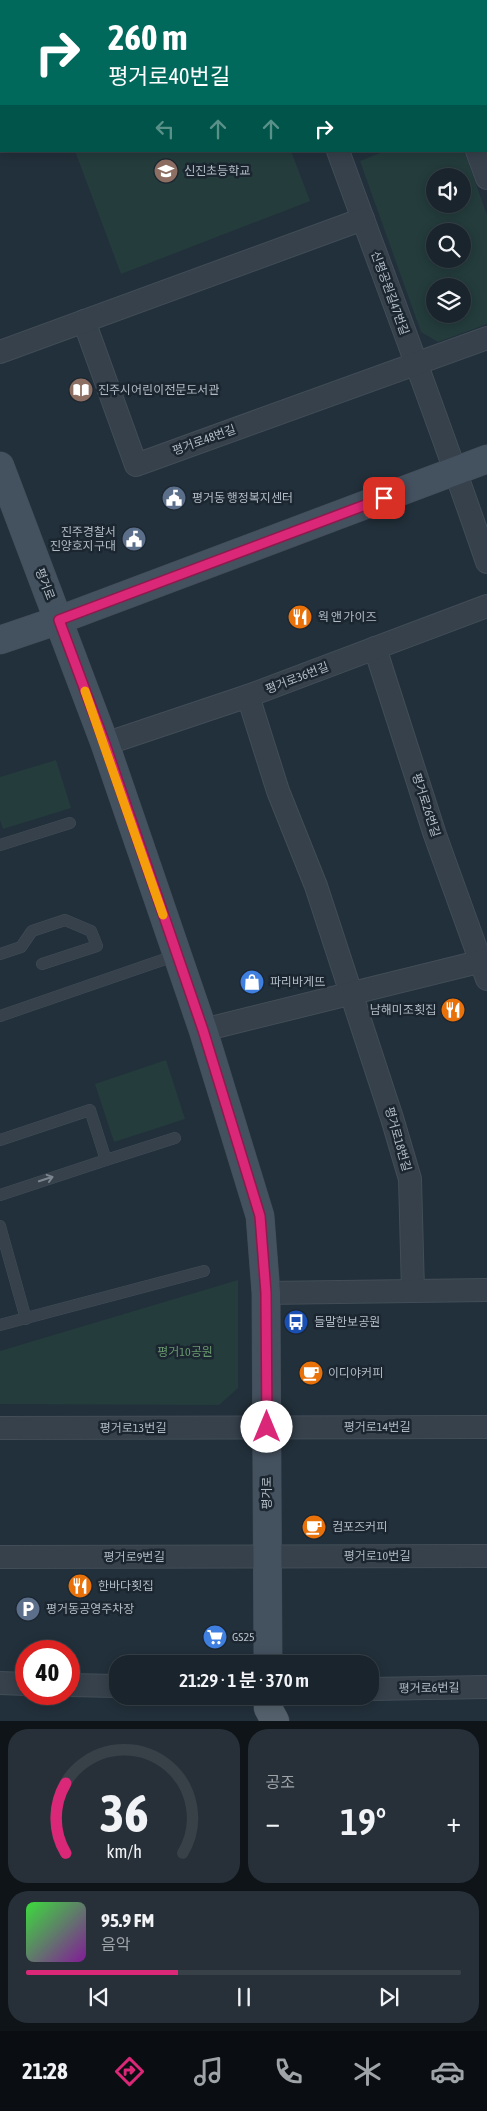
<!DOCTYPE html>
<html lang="ko">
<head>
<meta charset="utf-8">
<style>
  :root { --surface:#1a242c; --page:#273038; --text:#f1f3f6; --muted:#9fa4a9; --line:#384148; --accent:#db2777 }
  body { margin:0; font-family:"Asap Condensed","Noto Sans KR",sans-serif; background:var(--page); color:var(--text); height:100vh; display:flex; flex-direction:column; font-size:19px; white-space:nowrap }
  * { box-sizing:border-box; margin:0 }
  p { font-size:16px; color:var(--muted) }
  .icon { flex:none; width:28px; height:28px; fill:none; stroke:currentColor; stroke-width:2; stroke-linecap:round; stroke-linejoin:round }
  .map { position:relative; height:1721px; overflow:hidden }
  .panel { display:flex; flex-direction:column; gap:8px; padding:8px; background:#0e1418; flex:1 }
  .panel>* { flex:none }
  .banner { position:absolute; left:0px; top:0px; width:488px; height:152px; box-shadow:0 2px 12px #0003,0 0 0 1px var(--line); background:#00695c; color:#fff; overflow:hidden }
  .fabs { position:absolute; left:426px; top:168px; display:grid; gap:10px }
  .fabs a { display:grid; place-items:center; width:45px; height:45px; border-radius:50%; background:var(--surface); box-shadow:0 2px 12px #0003,0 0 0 1px var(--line); font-size:25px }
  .speed { position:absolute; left:15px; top:1640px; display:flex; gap:10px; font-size:25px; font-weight:700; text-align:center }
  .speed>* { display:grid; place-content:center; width:65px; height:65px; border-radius:50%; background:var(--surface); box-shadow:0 2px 12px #0003,0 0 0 1px var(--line); line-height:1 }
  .speed .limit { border:8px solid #d22; background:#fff; color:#111 }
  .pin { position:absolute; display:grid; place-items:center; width:42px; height:42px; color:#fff; margin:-21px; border-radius:10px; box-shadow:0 2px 8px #0006 }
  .me { position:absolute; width:55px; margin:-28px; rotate:0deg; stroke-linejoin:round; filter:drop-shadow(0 0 4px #0008) }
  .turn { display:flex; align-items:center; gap:18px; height:105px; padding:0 25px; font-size:22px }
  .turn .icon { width:65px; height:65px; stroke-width:2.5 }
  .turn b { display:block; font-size:35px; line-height:42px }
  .lanes { display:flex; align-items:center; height:48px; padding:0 25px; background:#0003; justify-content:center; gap:25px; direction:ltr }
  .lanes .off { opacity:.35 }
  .big { font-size:38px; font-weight:600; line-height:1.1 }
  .panel .widget { flex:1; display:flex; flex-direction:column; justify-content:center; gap:8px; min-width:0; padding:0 18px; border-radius:20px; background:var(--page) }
  .panel .dial { align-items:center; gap:0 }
  .dial svg { height:130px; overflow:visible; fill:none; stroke:var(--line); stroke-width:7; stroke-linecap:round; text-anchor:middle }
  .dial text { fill:var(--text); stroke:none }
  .song { display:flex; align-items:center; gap:15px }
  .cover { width:60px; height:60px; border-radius:8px; background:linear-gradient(135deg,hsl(120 70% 55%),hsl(290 70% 35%)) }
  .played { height:5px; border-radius:2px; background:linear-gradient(90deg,var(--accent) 35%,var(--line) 35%) }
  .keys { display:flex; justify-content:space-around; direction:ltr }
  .heat { display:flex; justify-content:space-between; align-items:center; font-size:28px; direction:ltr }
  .panel .tiles { flex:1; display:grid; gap:8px; grid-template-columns:1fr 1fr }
  .widget:last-child { grid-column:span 2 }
  .trip { position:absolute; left:109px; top:1655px; width:270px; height:50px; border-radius:20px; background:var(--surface); box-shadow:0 2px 12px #0003,0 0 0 1px var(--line); font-weight:600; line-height:50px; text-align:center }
  .menu { display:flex; height:80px; justify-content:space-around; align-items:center; background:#0a0e12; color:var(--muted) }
  .menu .icon { width:35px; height:35px }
  .menu .on { color:var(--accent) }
  .menu b { font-size:22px; color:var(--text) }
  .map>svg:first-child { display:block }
  .green { fill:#243c3c; fill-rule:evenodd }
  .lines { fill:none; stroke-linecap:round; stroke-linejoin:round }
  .lane-casing { stroke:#424d57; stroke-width:12 }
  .street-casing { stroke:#424d57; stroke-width:24 }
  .secondary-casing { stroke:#424d57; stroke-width:29 }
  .primary-casing { stroke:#424d57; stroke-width:29 }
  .lane { stroke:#36414c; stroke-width:11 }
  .street { stroke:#36414c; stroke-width:22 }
  .secondary { stroke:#44515f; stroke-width:28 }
  .primary { stroke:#54616c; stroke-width:28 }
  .oneway { stroke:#7a8590 }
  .route-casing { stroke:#8e194d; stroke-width:12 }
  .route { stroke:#db2777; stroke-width:9 }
  .slow { stroke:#f59e0b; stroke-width:9 }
  .labels { text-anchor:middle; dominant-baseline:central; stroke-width:5; stroke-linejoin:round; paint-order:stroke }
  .poi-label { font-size:12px; fill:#b1bcc7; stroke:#1b2630; text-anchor:start }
  .street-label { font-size:12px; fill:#b1bcc7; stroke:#1b2630 }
  .park-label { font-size:12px; fill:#68986e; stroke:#1b2630 }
</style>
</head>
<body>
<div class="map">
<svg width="487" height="1721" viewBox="0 0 487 1721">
  <rect width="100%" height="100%" fill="#22303b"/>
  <!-- green -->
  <g class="green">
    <path d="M75,151H291L310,201L121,274Z"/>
    <path d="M385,151H464L487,215V324L438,342L421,332L360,161ZM462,176V204H435V176ZM462,231V259H435V231ZM462,286V314H435V286Z"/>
    <path d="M56,760L71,808L3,829L0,820V777Z"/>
    <path d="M166,1060L185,1119L114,1142L95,1084Z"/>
    <path d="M238,1280V1388L219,1405L0,1404V1351Z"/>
  </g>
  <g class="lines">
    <defs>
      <g id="lane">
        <path d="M0,845L70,823"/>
        <path d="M0,954L21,947L32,931L65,920L91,931L97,946L42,964"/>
        <path d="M0,1016L177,955"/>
        <path d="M0,1140L90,1110L106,1160L0,1195"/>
        <path d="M106,1160L175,1138"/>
        <path d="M0,1226L26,1319"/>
        <path d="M0,1325L204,1271"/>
      </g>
      <g id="street">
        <path d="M284,0L285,1"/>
        <path d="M421,0V1"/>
        <path d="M389,1L393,0"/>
        <path d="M338,151C388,288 440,424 487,562"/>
        <path d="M477,151L487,178"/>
        <path d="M84,321L136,465L487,338"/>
        <path d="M0,352L363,219"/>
        <path d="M375,648L435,835L487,979"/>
        <path d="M248,696L278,791L316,886L392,1118L410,1179L413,1291"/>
        <path d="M105,744L248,696L487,606"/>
        <path d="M203,1030L487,960"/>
        <path d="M266,1293L487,1290"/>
        <path d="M0,1428L487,1427"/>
        <path d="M0,1557L487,1556"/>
        <path d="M0,1683L26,1684"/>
        <path d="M69,1685L118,1686"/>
        <path d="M370,1689L487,1687"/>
      </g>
      <g id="secondary">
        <path d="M0,466L105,744L203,1030L260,1216L266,1293L268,1664"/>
        <path d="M0,640L59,620L487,459"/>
      </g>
      <path id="primary" d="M268,1708L275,1721"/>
    </defs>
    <!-- lane casing -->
    <use href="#lane" class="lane-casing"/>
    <!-- street casing -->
    <use href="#street" class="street-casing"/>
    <!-- secondary casing -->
    <use href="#secondary" class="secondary-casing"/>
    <!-- primary casing -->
    <use href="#primary" class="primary-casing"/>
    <!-- lane -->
    <use href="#lane" class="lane"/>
    <!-- street -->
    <use href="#street" class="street"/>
    <!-- secondary -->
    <use href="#secondary" class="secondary"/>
    <!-- primary -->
    <use href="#primary" class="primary"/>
  </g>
  <!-- one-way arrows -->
  <defs><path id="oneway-shaft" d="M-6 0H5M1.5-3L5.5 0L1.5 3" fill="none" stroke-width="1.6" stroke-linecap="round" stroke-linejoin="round" transform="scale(1.25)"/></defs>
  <use class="oneway" href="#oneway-shaft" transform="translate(46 1179) rotate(-18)"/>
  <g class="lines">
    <defs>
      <path id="route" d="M267,1427L266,1293L260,1216L203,1030L105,744L59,620L384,498"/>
    </defs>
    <!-- route casing -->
    <use href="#route" class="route-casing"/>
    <!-- route -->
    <use href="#route" class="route"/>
    <!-- slow -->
    <path class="slow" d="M85,691L163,915"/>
  </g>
  <!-- icons -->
  <defs>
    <symbol id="school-disc" viewBox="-11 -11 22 22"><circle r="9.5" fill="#8d6e63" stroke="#1b2630"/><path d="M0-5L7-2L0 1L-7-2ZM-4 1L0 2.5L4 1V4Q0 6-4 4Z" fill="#fff"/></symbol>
    <symbol id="library-disc" viewBox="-11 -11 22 22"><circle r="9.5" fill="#8d6e63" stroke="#1b2630"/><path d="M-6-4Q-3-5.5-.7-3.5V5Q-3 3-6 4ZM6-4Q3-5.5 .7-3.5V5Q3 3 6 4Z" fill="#fff"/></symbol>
    <symbol id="civic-disc" viewBox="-11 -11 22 22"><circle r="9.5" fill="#5c6f8a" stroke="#1b2630"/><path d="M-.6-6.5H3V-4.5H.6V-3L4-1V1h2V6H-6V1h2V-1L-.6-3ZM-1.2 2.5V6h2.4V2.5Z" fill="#fff"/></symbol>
    <symbol id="restaurant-disc" viewBox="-11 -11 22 22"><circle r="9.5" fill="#e8710a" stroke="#1b2630"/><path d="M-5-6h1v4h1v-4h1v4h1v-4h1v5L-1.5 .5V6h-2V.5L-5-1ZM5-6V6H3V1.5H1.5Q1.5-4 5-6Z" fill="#fff"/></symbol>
    <symbol id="shop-disc" viewBox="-11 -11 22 22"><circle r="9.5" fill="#3f7fe0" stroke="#1b2630"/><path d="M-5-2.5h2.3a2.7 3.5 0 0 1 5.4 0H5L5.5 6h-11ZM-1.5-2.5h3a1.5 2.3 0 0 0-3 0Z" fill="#fff"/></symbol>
    <symbol id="bus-disc" viewBox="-11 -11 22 22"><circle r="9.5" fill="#1a4fb4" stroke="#1b2630"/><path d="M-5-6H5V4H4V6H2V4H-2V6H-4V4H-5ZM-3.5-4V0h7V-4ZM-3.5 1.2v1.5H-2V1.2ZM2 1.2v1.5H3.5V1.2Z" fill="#fff"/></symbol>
    <symbol id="cafe-disc" viewBox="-11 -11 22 22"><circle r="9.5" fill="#e8710a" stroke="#1b2630"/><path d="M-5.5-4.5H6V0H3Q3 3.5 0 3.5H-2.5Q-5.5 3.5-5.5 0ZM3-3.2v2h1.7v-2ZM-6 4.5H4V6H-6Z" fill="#fff"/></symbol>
    <symbol id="parking-disc" viewBox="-11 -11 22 22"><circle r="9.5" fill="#5c6f8a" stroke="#1b2630"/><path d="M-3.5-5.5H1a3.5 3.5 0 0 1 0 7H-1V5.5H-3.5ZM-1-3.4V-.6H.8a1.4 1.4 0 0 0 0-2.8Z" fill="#fff"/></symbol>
    <symbol id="supermarket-disc" viewBox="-11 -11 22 22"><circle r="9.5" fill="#3f7fe0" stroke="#1b2630"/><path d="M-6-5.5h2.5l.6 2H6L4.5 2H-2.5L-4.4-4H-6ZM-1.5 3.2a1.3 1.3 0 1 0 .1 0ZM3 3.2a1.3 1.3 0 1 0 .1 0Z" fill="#fff"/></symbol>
  </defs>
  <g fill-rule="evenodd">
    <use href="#school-disc" x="152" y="157" width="28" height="28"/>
    <use href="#library-disc" x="67" y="376" width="28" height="28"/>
    <use href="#civic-disc" x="160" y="484" width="28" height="28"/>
    <use href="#civic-disc" x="120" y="525" width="28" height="28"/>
    <use href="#restaurant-disc" x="286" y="603" width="28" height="28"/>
    <use href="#shop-disc" x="238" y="968" width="28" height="28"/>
    <use href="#restaurant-disc" x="439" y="996" width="28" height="28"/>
    <use href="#bus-disc" x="282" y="1308" width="28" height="28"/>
    <use href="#cafe-disc" x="297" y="1359" width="28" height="28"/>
    <use href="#cafe-disc" x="300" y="1513" width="28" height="28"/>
    <use href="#restaurant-disc" x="66" y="1572" width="28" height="28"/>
    <use href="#parking-disc" x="14" y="1595" width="28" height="28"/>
    <use href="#supermarket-disc" x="201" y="1623" width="28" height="28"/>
  </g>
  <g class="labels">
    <!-- poi labels -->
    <g class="poi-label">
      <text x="184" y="171">신진초등학교</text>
      <text x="98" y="390">진주시어린이전문도서관</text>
      <text x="192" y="498">평거동 행정복지센터</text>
      <text x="116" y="532" text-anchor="end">진주경찰서<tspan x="116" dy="14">진양호지구대</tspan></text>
      <text x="318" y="617">웍 앤 가이즈</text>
      <text x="270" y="982">파리바게뜨</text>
      <text x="436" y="1010" text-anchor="end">남해미조횟집</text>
      <text x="314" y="1322">들말한보공원</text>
      <text x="328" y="1373">이디야커피</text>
      <text x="332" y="1527">컴포즈커피</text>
      <text x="98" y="1586">한바다횟집</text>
      <text x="46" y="1609">평거동공영주차장</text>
      <text x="232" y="1637">GS25</text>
    </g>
    <!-- street labels -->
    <g class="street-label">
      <text transform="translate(390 293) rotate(70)">신평공원길47번길</text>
      <text transform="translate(204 440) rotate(-20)">평거로48번길</text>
      <text transform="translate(45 584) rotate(69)">평거로</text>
      <text transform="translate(297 678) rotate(-21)">평거로36번길</text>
      <text transform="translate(426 805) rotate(72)">평거로26번길</text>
      <text transform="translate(398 1139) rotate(74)">평거로18번길</text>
      <text x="377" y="1427">평거로14번길</text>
      <text x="133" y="1428">평거로13번길</text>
      <text transform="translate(267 1493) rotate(-90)">평거로</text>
      <text x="377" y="1556">평거로10번길</text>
      <text x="134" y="1557">평거로9번길</text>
      <text transform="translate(429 1688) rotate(-1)">평거로6번길</text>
    </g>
    <!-- park labels -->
    <g class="park-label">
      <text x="185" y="1352">평거10공원</text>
    </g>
  </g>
</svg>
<div class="fabs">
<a><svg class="icon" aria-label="sound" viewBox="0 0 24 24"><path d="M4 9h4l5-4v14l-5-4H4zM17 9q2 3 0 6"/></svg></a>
<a><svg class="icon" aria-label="search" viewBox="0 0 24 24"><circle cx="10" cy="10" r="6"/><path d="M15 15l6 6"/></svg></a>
<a><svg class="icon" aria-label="layers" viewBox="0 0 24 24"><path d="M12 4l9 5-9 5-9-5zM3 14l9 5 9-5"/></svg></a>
</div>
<div class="speed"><div class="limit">40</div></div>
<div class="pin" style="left:384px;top:498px;background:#d93025"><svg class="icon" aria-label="arrive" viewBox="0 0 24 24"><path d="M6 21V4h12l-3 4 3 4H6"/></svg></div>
<svg class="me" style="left:267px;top:1427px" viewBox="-20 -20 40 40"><circle r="19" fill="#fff"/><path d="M0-13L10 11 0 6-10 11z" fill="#db2777"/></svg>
<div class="trip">21:29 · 1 분 · 370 m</div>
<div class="banner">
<div class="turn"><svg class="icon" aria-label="right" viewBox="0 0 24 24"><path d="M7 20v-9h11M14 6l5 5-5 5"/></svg><div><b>260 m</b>평거로40번길</div></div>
<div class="lanes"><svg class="icon off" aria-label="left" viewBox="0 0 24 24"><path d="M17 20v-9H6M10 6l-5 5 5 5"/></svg><svg class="icon off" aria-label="ahead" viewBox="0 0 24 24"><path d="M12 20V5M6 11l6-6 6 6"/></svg><svg class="icon off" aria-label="ahead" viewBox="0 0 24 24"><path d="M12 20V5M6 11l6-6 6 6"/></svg><svg class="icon" aria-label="right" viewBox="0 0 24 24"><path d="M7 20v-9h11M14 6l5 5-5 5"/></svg></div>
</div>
</div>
<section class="panel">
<div class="tiles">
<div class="widget dial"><svg viewBox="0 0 100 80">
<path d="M14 69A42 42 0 1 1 86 69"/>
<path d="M14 69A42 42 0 0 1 14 26" stroke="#db2777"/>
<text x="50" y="56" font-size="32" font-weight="700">36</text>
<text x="50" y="72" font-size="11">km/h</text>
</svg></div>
<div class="widget"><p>공조</p>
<div class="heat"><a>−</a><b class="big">19°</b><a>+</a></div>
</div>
<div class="widget">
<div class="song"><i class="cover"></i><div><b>95.9 FM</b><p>음악</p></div></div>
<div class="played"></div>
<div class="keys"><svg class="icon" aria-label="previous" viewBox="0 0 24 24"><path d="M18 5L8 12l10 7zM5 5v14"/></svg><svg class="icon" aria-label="pause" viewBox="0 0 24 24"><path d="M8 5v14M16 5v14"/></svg><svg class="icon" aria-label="next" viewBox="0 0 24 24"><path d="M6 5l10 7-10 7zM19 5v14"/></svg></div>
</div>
</div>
</section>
<nav class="menu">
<b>21:28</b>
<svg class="icon on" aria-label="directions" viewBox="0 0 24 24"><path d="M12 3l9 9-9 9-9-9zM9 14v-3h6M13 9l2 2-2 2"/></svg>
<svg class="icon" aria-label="music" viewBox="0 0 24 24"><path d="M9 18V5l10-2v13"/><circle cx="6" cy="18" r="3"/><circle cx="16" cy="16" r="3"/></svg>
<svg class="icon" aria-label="phone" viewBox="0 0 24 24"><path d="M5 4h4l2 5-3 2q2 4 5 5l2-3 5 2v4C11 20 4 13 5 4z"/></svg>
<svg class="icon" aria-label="climate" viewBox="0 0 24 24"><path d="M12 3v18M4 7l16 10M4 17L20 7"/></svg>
<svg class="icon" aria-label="car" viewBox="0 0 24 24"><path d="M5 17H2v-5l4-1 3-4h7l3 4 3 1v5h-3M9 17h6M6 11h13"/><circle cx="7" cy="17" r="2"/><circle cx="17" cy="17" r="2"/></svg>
</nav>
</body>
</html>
